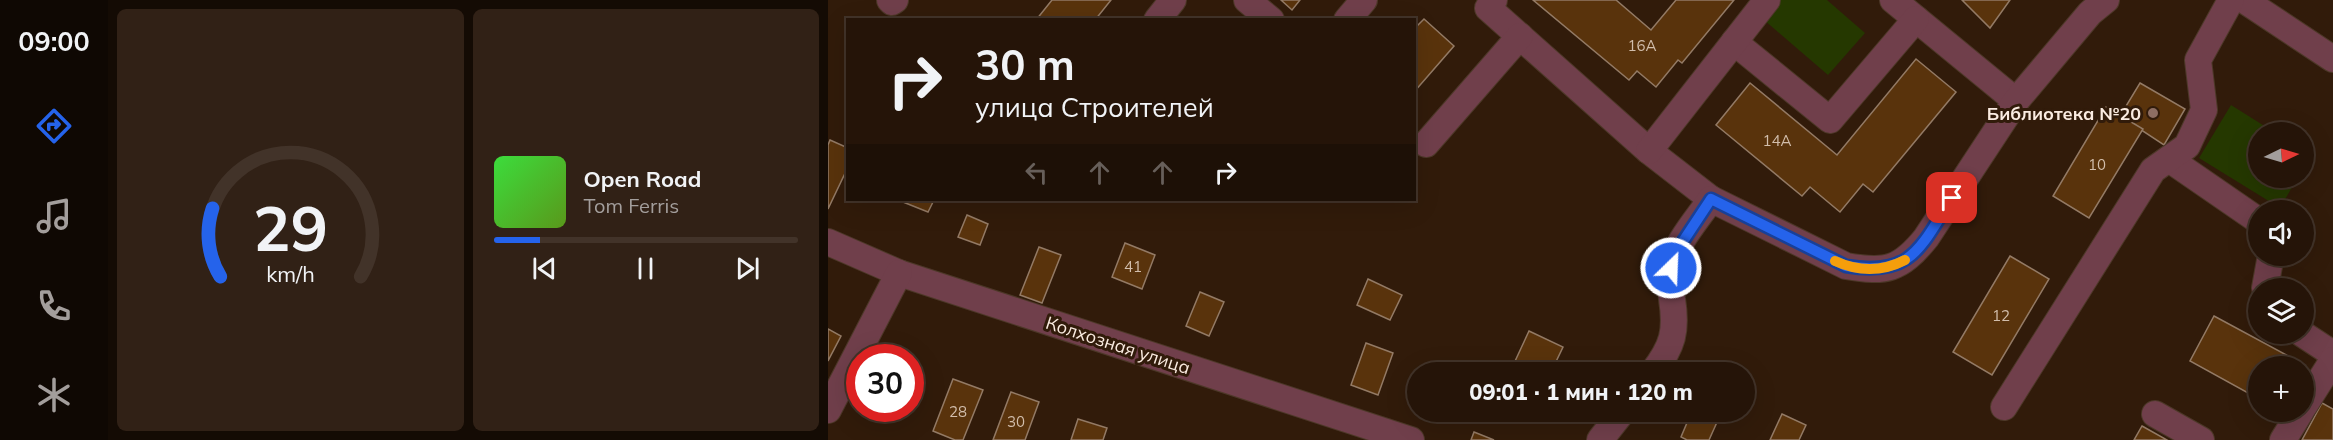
<!DOCTYPE html>
<html lang="ru">
<head>
<meta charset="utf-8">
<style>
  :root { --surface:#251408; --page:#312116; --text:#f1f3f6; --muted:#a39e9c; --line:#423329; --accent:#2563eb }
  body { margin:0; font-family:Mulish,sans-serif; background:var(--page); color:var(--text); height:100vh; display:flex; flex-direction:column; font-size:22px; white-space:nowrap }
  * { box-sizing:border-box; margin:0 }
  p { font-size:20px; color:var(--muted) }
  .icon { flex:none; width:33px; height:33px; fill:none; stroke:currentColor; stroke-width:2; stroke-linecap:round; stroke-linejoin:round }
  .map { position:relative; flex:1; overflow:hidden }
  .details { display:flex; flex-direction:column; gap:9px; padding:9px; background:#140b04; width:720px }
  .details>* { flex:none }
  .guide { position:absolute; left:18px; top:18px; width:570px; height:183px; border-radius:0px; box-shadow:0 6px 24px #0002,0 0 0 2px var(--line); background:#251408; color:var(--text); overflow:hidden }
  .needle { width:39px; rotate:85deg }
  .buttons { position:absolute; left:1420px; top:122px; display:grid; gap:12px }
  .buttons a { display:grid; place-items:center; width:66px; height:66px; border-radius:50%; background:var(--surface); box-shadow:0 6px 24px #0002,0 0 0 2px var(--line); font-size:30px }
  .speed { position:absolute; left:18px; top:344px; display:flex; gap:12px; font-size:30px; font-weight:700; text-align:center }
  .speed>* { display:grid; place-content:center; width:78px; height:78px; border-radius:50%; background:var(--surface); box-shadow:0 6px 24px #0002,0 0 0 2px var(--line); line-height:1 }
  .speed .limit { border:9px solid #d22; background:#fff; color:#111 }
  .pin { position:absolute; display:grid; place-items:center; width:51px; height:51px; color:#fff; margin:-26px; border-radius:12px; box-shadow:0 3px 9px #0006 }
  .me { position:absolute; width:66px; margin:-33px; rotate:24deg; stroke-linejoin:round; filter:drop-shadow(0 0 4px #0008) }
  .turn { display:flex; align-items:center; gap:21px; height:126px; padding:0 30px; font-size:27px }
  .turn .icon { width:78px; height:78px; stroke-width:2.5 }
  .turn b { display:block; font-size:42px; line-height:51px }
  .lanes { display:flex; align-items:center; height:57px; padding:0 30px; background:#0003; justify-content:center; gap:30px; direction:ltr }
  .lanes .off { opacity:.35 }
  .details .card { flex:1; display:flex; flex-direction:column; justify-content:center; gap:9px; min-width:0; padding:0 21px; border-radius:9px; background:var(--page) }
  .details .dial { align-items:center; gap:0 }
  .dial svg { height:156px; overflow:visible; fill:none; stroke:var(--line); stroke-width:7; stroke-linecap:round; text-anchor:middle }
  .dial text { fill:var(--text); stroke:none }
  .song { display:flex; align-items:center; gap:18px }
  .cover { width:72px; height:72px; border-radius:9px; background:linear-gradient(135deg,hsl(120 70% 55%),hsl(90 70% 35%)) }
  .played { height:6px; border-radius:3px; background:linear-gradient(90deg,var(--accent) 15%,var(--line) 15%) }
  .keys { display:flex; justify-content:space-around; direction:ltr }
  .details .tiles { flex:1; display:grid; gap:9px; grid-template-columns:repeat(2,1fr) }
  .trip { position:absolute; left:579px; top:362px; width:348px; height:60px; border-radius:30px; background:var(--surface); box-shadow:0 6px 24px #0002,0 0 0 2px var(--line); font-weight:800; line-height:60px; text-align:center }
  main { display:flex; flex:1; min-height:0 }
  .tab-bar { display:flex; flex-direction:column; width:108px; justify-content:space-around; align-items:center; background:#0f0803; color:var(--muted) }
  .tab-bar .icon { width:42px; height:42px }
  .tab-bar .on { color:var(--accent) }
  .tab-bar b { font-size:27px; color:var(--text) }
  .map>svg:first-child { display:block }
  .green { fill:#253800 }
  .building { fill:#59330c; stroke:#937a65; stroke-width:1.5 }
  .lines { fill:none; stroke-linecap:round; stroke-linejoin:round }
  .minor-casing { stroke:#4d3828; stroke-width:28 }
  .minor { stroke:#703f4b; stroke-width:26 }
  .route-casing { stroke:#184099; stroke-width:15 }
  .route { stroke:#2563eb; stroke-width:10 }
  .slow { stroke:#f59e0b; stroke-width:10 }
  .education-dot { fill:#8d6e63; stroke:#311b0a; stroke-width:2 }
  .labels { text-anchor:middle; dominant-baseline:central; stroke-width:6; stroke-linejoin:round; paint-order:stroke }
  .number-label { font-size:15px; fill:#d2beac }
  .poi-label { font-size:18px; font-weight:bold; fill:#fbece1; stroke:#311b0a; text-anchor:end }
  .street-label { font-size:18px; fill:#fbece1; stroke:#311b0a }
</style>
</head>
<body>
<main>
<nav class="tab-bar">
<b>09:00</b>
<svg class="icon on" aria-label="directions" viewBox="0 0 24 24"><path d="M12 3l9 9-9 9-9-9zM9 14v-3h6M13 9l2 2-2 2"/></svg>
<svg class="icon" aria-label="music" viewBox="0 0 24 24"><path d="M9 18V5l10-2v13"/><circle cx="6" cy="18" r="3"/><circle cx="16" cy="16" r="3"/></svg>
<svg class="icon" aria-label="phone" viewBox="0 0 24 24"><path d="M5 4h4l2 5-3 2q2 4 5 5l2-3 5 2v4C11 20 4 13 5 4z"/></svg>
<svg class="icon" aria-label="climate" viewBox="0 0 24 24"><path d="M12 3v18M4 7l16 10M4 17L20 7"/></svg>
</nav>
<section class="details">
<div class="tiles">
<div class="card dial"><svg viewBox="0 0 100 80">
<path d="M14 69A42 42 0 1 1 86 69"/>
<path d="M14 69A42 42 0 0 1 10 34" stroke="#2563eb"/>
<text x="50" y="56" font-size="32" font-weight="700">29</text>
<text x="50" y="72" font-size="11">km/h</text>
</svg></div>
<div class="card">
<div class="song"><i class="cover"></i><div><b>Open Road</b><p>Tom Ferris</p></div></div>
<div class="played"></div>
<div class="keys"><svg class="icon" aria-label="previous" viewBox="0 0 24 24"><path d="M18 5L8 12l10 7zM5 5v14"/></svg><svg class="icon" aria-label="pause" viewBox="0 0 24 24"><path d="M8 5v14M16 5v14"/></svg><svg class="icon" aria-label="next" viewBox="0 0 24 24"><path d="M6 5l10 7-10 7zM19 5v14"/></svg></div>
</div>
</div>
</section>
<div class="map">
<svg width="1505" height="440" viewBox="0 0 1505 440">
  <rect width="100%" height="100%" fill="#311b0a"/>
  <!-- green -->
  <g class="green">
    <path d="M953,0H999L1037,33L1000,75L936,20Z"/>
    <path d="M1403,105L1446,132H1431V177H1470L1452,208L1371,158Z"/>
  </g>
  <!-- building -->
  <g class="building">
    <path d="M224,0H283L267,20H208Z"/>
    <path d="M453,0H472L464,10Z"/>
    <path d="M705,0H788L823,30L848,0H906L854,63L850,60L828,87L809,71L801,80Z"/>
    <path d="M1134,0H1182L1162,28Z"/>
    <path d="M596,19L626,46L586,92V29Z"/>
    <path d="M1088,59L1128,92L1045,192L1035,184L1012,212L982,187L974,196L888,125L922,83L1009,155Z"/>
    <path d="M1312,83L1357,109L1336,145L1292,116Z"/>
    <path d="M1278,107L1315,129L1261,218L1225,196Z"/>
    <path d="M2,140L20,148V167L0,209V145Z"/>
    <path d="M70,200H106L100,212Z"/>
    <path d="M139,215L160,224L152,245L130,237Z"/>
    <path d="M297,243L327,255L314,289L284,277Z"/>
    <path d="M211,247L233,255L214,303L192,295Z"/>
    <path d="M1182,256L1221,279L1164,375L1125,352Z"/>
    <path d="M540,279L574,295L562,320L529,305Z"/>
    <path d="M372,292L396,302L381,336L358,326Z"/>
    <path d="M1386,316L1475,364L1474,366H1431V399L1362,361Z"/>
    <path d="M0,329L13,336L0,361Z"/>
    <path d="M701,331L735,347L723,372H682Z"/>
    <path d="M538,343L565,353L550,395L523,385Z"/>
    <path d="M82,366L91,370L82,390Z"/>
    <path d="M125,379L155,390L135,440H127L105,431Z"/>
    <path d="M183,392L211,402L197,440H165Z"/>
    <path d="M1494,403L1505,409V440H1474Z"/>
    <path d="M46,408H74L69,418Z"/>
    <path d="M735,411H747L742,421L733,416Z"/>
    <path d="M864,411H894L881,440H859L853,437Z"/>
    <path d="M954,414L978,425L971,440H942Z"/>
    <path d="M250,419L279,428L275,440H243Z"/>
    <path d="M1314,426L1339,440H1306Z"/>
    <path d="M646,432L666,440H643Z"/>
  </g>
  <g class="lines">
    <defs>
      <g id="minor">
        <path d="M62,0L64,2L67,0"/>
        <path d="M419,0L443,20"/>
        <path d="M666,0L660,8L821,151L883,199"/>
        <path d="M1065,0L1188,101"/>
        <path d="M1416,0L1505,59"/>
        <path d="M329,20L345,0"/>
        <path d="M519,20L536,0"/>
        <path d="M906,42L1002,120L1088,19"/>
        <path d="M598,144L692,36"/>
        <path d="M821,151L939,0"/>
        <path d="M1341,159L1431,221"/>
        <path d="M0,242L71,273L583,440"/>
        <path d="M1437,288L1443,255"/>
        <path d="M1473,333L1505,354"/>
        <path d="M825,372C845,346 849,331 844,299C843,289 841,277 843,267C848,242 869,220 883,199L1018,266C1058,273 1072,270 1098,238L1188,101L1262,13L1278,0"/>
        <path d="M1476,406L1505,360"/>
        <path d="M1176,407L1325,170L1359,146L1376,110L1370,60L1403,0"/>
        <path d="M0,410L71,273"/>
        <path d="M1327,414L1373,440"/>
        <path d="M772,440L795,411"/>
        <path d="M1455,440L1473,411"/>
      </g>
    </defs>
    <!-- minor casing -->
    <use href="#minor" class="minor-casing"/>
    <!-- minor -->
    <use href="#minor" class="minor"/>
  </g>
  <g class="lines">
    <defs>
      <path id="route" d="M843,268L848,252L883,199L1018,266C1084,277 1092,248 1124,198"/>
    </defs>
    <!-- route casing -->
    <use href="#route" class="route-casing"/>
    <!-- route -->
    <use href="#route" class="route"/>
    <!-- slow -->
    <path class="slow" d="M1007,261C1031,272 1054,272 1077,260"/>
  </g>
  <!-- markers -->
  <circle class="education-dot" cx="1325" cy="113" r="6"/>
  <g class="labels">
    <!-- number labels -->
    <g class="number-label">
      <text x="814" y="45">16А</text>
      <text x="949" y="140">14А</text>
      <text x="1269" y="164">10</text>
      <text x="305" y="266">41</text>
      <text x="1173" y="315">12</text>
      <text x="130" y="411">28</text>
      <text x="188" y="421">30</text>
    </g>
    <!-- poi labels -->
    <g class="poi-label">
      <text x="1313" y="113">Библиотека №20</text>
    </g>
    <!-- street labels -->
    <g class="street-label">
      <text transform="translate(290 345) rotate(18)">Колхозная улица</text>
    </g>
  </g>
</svg>
<div class="buttons">
<a><svg class="needle" viewBox="-14 -14 28 28"><path d="M0-13l5 13h-10z" fill="#e53935"/><path d="M0 13l5-13h-10z" fill="#a39e9c"/></svg></a>
<a><svg class="icon" aria-label="sound" viewBox="0 0 24 24"><path d="M4 9h4l5-4v14l-5-4H4zM17 9q2 3 0 6"/></svg></a>
<a><svg class="icon" aria-label="layers" viewBox="0 0 24 24"><path d="M12 4l9 5-9 5-9-5zM3 14l9 5 9-5"/></svg></a>
<a>+</a>
</div>
<div class="speed"><div class="limit">30</div></div>
<div class="pin" style="left:1124px;top:198px;background:#d93025"><svg class="icon" aria-label="arrive" viewBox="0 0 24 24"><path d="M6 21V4h12l-3 4 3 4H6"/></svg></div>
<svg class="me" style="left:843px;top:268px" viewBox="-20 -20 40 40"><circle r="17" fill="#2563eb" stroke="#fff" stroke-width="3"/><path d="M0-11L8 9 0 5-8 9z" fill="#fff"/></svg>
<div class="trip">09:01 · 1 мин · 120 m</div>
<div class="guide">
<div class="turn"><svg class="icon" aria-label="right" viewBox="0 0 24 24"><path d="M7 20v-9h11M14 6l5 5-5 5"/></svg><div><b>30 m</b>улица Строителей</div></div>
<div class="lanes"><svg class="icon off" aria-label="left" viewBox="0 0 24 24"><path d="M17 20v-9H6M10 6l-5 5 5 5"/></svg><svg class="icon off" aria-label="ahead" viewBox="0 0 24 24"><path d="M12 20V5M6 11l6-6 6 6"/></svg><svg class="icon off" aria-label="ahead" viewBox="0 0 24 24"><path d="M12 20V5M6 11l6-6 6 6"/></svg><svg class="icon" aria-label="right" viewBox="0 0 24 24"><path d="M7 20v-9h11M14 6l5 5-5 5"/></svg></div>
</div>
</div>
</main>
</body>
</html>
